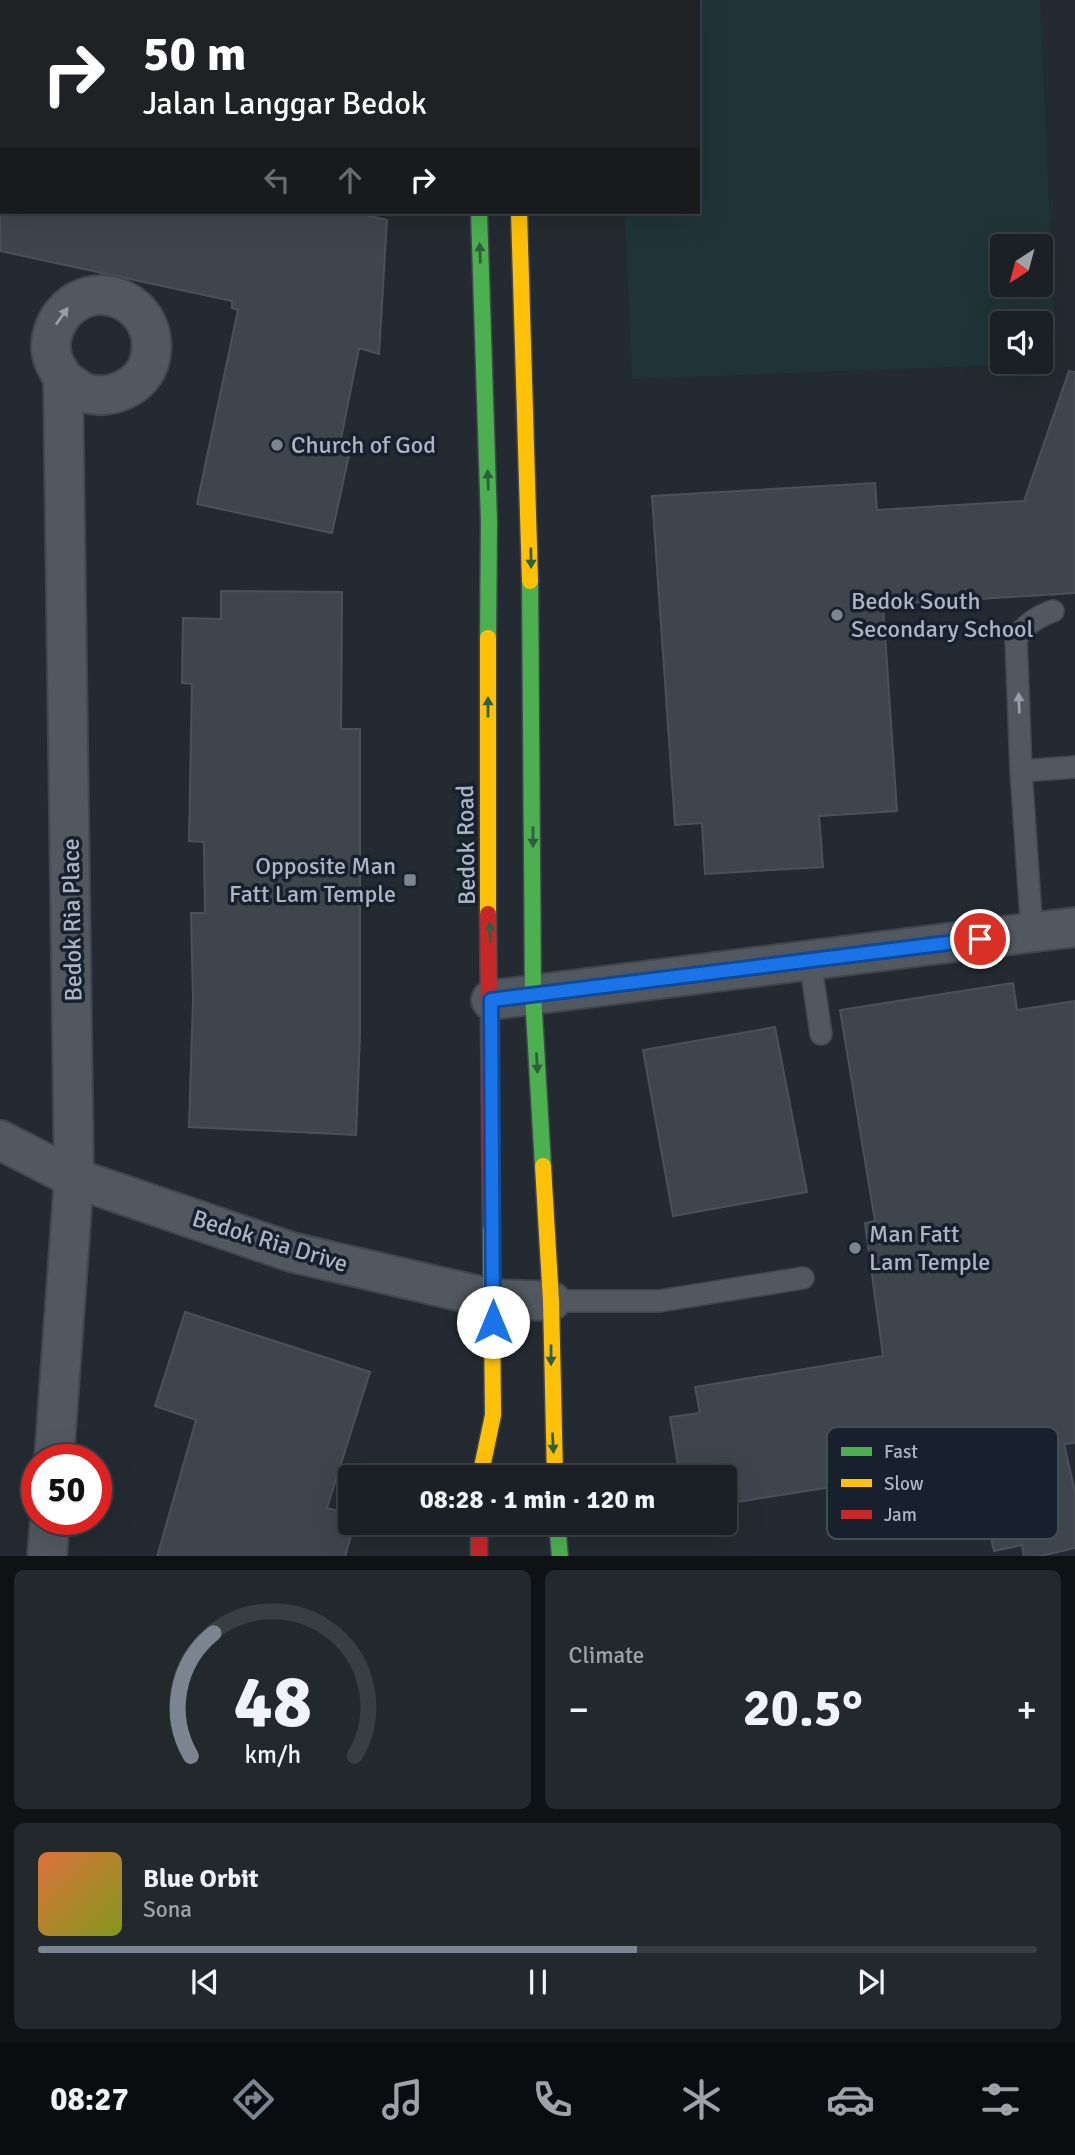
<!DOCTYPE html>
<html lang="en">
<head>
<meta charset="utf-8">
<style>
  :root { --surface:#1a2025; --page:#23282d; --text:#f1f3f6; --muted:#9fa3a7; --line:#383e42; --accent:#7b8491 }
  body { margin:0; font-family:Signika,sans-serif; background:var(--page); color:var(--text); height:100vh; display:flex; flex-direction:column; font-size:26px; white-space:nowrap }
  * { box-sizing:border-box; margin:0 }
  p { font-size:23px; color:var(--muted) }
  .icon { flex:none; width:38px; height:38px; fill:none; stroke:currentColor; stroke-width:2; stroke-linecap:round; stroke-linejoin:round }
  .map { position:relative; height:1556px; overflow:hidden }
  .drawer { display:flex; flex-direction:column; gap:14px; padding:14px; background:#0e1214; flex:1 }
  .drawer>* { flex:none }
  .guide { position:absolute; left:0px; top:0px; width:700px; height:214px; box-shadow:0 7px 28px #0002,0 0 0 2px var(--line); background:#202124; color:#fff; overflow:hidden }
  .needle { width:46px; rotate:216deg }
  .buttons { position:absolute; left:990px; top:234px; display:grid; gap:14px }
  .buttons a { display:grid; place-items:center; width:63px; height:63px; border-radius:7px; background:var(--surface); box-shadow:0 7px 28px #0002,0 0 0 2px var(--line); font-size:35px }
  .speed { position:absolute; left:21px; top:1444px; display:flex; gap:14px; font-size:35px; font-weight:700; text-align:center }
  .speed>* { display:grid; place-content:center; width:91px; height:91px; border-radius:50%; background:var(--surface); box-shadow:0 7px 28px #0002,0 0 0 2px var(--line); line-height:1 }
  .speed .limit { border:10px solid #d22; background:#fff; color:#111 }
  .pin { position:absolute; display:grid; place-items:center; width:60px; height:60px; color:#fff; margin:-30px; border:4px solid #fff; border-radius:50%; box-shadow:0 2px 7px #0007 }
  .me { position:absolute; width:77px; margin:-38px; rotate:0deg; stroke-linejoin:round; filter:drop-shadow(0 0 5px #0008) }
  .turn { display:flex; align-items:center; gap:24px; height:147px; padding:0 28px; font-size:32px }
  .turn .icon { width:91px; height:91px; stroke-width:2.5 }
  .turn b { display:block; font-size:49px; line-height:60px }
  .lanes { display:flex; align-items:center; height:66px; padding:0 28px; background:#0003; justify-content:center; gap:35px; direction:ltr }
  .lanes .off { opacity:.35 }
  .big { font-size:52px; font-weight:700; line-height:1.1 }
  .drawer .widget { flex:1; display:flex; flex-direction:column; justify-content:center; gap:10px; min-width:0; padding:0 24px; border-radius:10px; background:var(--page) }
  .drawer .dial { align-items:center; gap:0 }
  .dial svg { height:182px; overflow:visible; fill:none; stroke:var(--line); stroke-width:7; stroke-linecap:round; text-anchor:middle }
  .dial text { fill:var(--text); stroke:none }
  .song { display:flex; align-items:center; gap:21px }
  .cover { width:84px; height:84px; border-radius:10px; background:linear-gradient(135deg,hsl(20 70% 55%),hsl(70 70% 35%)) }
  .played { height:7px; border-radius:4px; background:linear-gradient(90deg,var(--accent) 60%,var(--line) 60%) }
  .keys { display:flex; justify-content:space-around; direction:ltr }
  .heat { display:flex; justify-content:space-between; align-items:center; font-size:38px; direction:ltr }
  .drawer .tiles { flex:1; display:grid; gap:14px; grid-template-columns:1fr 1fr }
  .widget:last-child { grid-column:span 2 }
  .trip { position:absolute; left:338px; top:1465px; width:399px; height:70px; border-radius:7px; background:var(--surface); box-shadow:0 7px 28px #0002,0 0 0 2px var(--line); font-weight:700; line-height:70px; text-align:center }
  .tab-bar { display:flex; height:112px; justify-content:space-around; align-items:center; background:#0a0d0f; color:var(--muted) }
  .tab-bar .icon { width:49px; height:49px }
  .tab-bar .on { color:var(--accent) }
  .tab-bar b { font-size:32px; color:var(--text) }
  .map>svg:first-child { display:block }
  .green { fill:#203437; fill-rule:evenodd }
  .building { fill:#3e454d; stroke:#4a515a; stroke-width:2 }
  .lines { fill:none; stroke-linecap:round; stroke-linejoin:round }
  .lane-casing { stroke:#40464e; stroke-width:24 }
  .street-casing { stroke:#40464e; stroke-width:42 }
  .fast-casing { stroke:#40464e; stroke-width:19 }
  .slow-casing { stroke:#40464e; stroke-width:19 }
  .jam-casing { stroke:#40464e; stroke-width:19 }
  .lane { stroke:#525860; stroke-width:21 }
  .street { stroke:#525860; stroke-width:38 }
  .fast { stroke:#4caf50; stroke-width:16 }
  .slow { stroke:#ffc107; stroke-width:16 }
  .jam { stroke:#c62828; stroke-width:16 }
  .oneway { fill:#2f603c }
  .oneway2 { fill:#949eac }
  .route-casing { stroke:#114b97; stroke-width:18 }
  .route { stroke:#1a73e8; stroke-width:12 }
  .poi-dot { fill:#7b8491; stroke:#17202c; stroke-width:2.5 }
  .labels { text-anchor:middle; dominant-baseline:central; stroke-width:7; stroke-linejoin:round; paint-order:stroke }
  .poi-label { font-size:24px; fill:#aab5c5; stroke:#17202c; text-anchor:start }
  .street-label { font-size:24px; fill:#aab5c5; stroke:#17202c }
  .key { fill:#17202c; stroke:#434d5a; stroke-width:2 }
  .key-label { font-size:19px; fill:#aab5c5 }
</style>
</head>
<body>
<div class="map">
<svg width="1075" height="1557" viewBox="0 0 1075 1557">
  <rect width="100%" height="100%" fill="#232a31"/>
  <!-- green -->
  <path class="green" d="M616,0H1040L1056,363L632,379L625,212H698V2ZM1003,247H1041V285H1003ZM1003,324H1041V362H1003Z"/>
  <!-- building -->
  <g class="building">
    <path d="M0,212H354L387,220L379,354L359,348L340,444L351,446L332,533L197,504L238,310L232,308V301L0,251Z"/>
    <path d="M1069,371L1075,372V593L883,605L897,811L819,816L823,867L705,874L702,823L675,825L652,496L875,483L877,510L1024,501Z"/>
    <path d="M221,591L342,592L341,729H360V1035L356,1135L189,1127L193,1000L191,913H205L204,842L189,841L192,684L182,683L183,618L221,619Z"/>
    <path d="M1013,983L1017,1010L1075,1001V1443L1064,1444L1075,1492V1548L1036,1557H1024L1022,1545L994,1551L970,1449L853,1459L857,1483L724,1504V1477H680L670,1417L700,1413L695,1387L883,1356L865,1223L875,1221L840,1010Z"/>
    <path d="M775,1027L807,1192L673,1216L643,1050Z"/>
    <path d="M185,1312L370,1372L327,1508L350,1514V1522H355L345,1557H157L196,1420L155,1406Z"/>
  </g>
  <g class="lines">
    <defs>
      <g id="lane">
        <path d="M1021,771L1075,767"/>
        <path d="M1032,933L1021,771L1016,638C1027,624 1036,617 1053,611"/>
        <path d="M810,960L821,1034"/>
        <path d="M551,1301H659L803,1278"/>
      </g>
      <g id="street">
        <path d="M491,1000L1075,927"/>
        <path d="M0,1140L74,1178L291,1252L493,1299L551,1301"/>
        <path d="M54,1460L74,1178L63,379C60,372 53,363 52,355C49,343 53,329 59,319C91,270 163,303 150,359C144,386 111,401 86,393C78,391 70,383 63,379"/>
        <path d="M47,1557L50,1519"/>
      </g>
      <g id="fast">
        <path d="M472,0V2"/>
        <path d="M479,212L489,522L488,638"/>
        <path d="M530,581L533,995L543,1166"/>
        <path d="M557,1522L560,1557"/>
      </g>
      <g id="slow">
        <path d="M512,0V2"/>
        <path d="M519,212L530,581"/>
        <path d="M488,638V914"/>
        <path d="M543,1166L551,1301L555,1477"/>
        <path d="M480,1477L493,1415L491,1226"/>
      </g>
      <g id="jam">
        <path d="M488,914L491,1226"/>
        <path d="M479,1522V1557"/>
      </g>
    </defs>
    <!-- lane casing -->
    <use href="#lane" class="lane-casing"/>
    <!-- street casing -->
    <use href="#street" class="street-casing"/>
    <!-- fast casing -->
    <use href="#fast" class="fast-casing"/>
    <!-- slow casing -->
    <use href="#slow" class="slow-casing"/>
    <!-- jam casing -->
    <use href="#jam" class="jam-casing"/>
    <!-- lane -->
    <use href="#lane" class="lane"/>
    <!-- street -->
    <use href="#street" class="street"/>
    <!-- fast -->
    <use href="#fast" class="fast"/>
    <!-- slow -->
    <use href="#slow" class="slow"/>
    <!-- jam -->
    <use href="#jam" class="jam"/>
  </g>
  <!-- one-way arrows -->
  <defs><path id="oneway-solid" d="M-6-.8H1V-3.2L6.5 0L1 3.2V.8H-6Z" transform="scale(1.75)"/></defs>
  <g class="oneway">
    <use href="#oneway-solid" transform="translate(480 253) rotate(-92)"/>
    <use href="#oneway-solid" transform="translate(488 480) rotate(-92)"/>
    <use href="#oneway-solid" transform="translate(531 558) rotate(89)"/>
    <use href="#oneway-solid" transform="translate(488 707) rotate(-90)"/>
    <use href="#oneway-solid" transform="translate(533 837) rotate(90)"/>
    <use href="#oneway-solid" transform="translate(490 932) rotate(-91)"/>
    <use href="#oneway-solid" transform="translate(537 1063) rotate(87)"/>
    <use href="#oneway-solid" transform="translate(551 1355) rotate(90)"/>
    <use href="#oneway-solid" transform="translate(553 1443) rotate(87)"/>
  </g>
  <g class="oneway2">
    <use href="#oneway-solid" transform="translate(62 316) rotate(-55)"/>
    <use href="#oneway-solid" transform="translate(1019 703) rotate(-92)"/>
  </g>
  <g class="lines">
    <defs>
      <path id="route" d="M493,1322L491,1000L980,939"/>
    </defs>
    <!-- route casing -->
    <use href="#route" class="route-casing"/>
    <!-- route -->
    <use href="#route" class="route"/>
  </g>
  <!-- markers -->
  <g class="poi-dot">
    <circle cx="277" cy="445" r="7"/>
    <circle cx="837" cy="615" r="7"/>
    <rect x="403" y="873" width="14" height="14" rx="3.5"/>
    <circle cx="855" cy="1248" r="7"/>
  </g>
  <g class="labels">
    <!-- poi labels -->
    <g class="poi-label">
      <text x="291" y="445">Church of God</text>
      <text x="851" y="601">Bedok South<tspan x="851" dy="28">Secondary School</tspan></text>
      <text x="396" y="866" text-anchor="end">Opposite Man<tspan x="396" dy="28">Fatt Lam Temple</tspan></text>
      <text x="869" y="1234">Man Fatt<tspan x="869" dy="28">Lam Temple</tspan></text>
    </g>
    <!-- street labels -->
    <g class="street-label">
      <text transform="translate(466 845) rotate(-91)">Bedok Road</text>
      <text transform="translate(72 920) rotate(-91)">Bedok Ria Place</text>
      <text transform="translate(270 1241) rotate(17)">Bedok Ria Drive</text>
    </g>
  </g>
  <!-- legend -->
  <rect x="827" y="1427" width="231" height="112" rx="10" class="key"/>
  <rect x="841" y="1447" width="31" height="9" fill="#4caf50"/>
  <rect x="841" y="1479" width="31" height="8" fill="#ffc107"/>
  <rect x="841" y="1510" width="31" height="9" fill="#c62828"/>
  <g class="key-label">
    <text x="884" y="1458">Fast</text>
    <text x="884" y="1490">Slow</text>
    <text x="884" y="1521">Jam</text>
  </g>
</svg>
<div class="buttons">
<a><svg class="needle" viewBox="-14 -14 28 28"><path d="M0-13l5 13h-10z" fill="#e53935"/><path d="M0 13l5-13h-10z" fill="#9fa3a7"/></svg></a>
<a><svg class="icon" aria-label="sound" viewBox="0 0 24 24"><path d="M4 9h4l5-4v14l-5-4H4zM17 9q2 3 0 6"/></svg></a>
</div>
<div class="speed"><div class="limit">50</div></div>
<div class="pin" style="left:980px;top:939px;background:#d93025"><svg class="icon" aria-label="arrive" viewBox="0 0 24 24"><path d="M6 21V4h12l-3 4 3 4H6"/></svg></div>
<svg class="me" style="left:493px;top:1322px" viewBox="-20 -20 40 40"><circle r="19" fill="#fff"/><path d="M0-13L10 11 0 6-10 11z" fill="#1a73e8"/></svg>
<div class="trip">08:28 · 1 min · 120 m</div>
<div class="guide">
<div class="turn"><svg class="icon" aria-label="right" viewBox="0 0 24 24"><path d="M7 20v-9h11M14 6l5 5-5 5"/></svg><div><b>50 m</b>Jalan Langgar Bedok</div></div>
<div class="lanes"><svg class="icon off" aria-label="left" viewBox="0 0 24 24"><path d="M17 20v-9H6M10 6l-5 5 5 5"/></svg><svg class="icon off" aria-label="ahead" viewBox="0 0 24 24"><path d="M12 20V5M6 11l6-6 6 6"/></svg><svg class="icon" aria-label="right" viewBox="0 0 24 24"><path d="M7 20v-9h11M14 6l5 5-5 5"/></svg></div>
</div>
</div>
<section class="drawer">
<div class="tiles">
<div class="widget dial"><svg viewBox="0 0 100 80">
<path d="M14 69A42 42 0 1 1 86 69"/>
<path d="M14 69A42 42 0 0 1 24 15" stroke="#7b8491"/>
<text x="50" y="56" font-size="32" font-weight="700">48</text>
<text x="50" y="72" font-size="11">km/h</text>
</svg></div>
<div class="widget"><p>Climate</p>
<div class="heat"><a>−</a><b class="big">20.5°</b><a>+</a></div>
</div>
<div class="widget">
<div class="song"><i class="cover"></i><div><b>Blue Orbit</b><p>Sona</p></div></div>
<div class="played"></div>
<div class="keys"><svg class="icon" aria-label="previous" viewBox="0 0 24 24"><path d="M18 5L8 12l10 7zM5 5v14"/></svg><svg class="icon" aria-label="pause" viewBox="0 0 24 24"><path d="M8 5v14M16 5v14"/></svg><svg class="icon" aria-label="next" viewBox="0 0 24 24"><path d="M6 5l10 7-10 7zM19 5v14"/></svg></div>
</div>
</div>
</section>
<nav class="tab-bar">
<b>08:27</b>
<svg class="icon on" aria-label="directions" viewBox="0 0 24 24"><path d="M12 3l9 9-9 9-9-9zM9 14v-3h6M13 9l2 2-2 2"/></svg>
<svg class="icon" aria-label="music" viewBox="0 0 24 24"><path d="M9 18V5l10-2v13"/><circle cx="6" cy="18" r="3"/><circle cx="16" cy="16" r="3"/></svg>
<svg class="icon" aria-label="phone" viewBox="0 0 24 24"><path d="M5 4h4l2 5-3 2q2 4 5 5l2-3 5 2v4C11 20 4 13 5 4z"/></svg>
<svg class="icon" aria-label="climate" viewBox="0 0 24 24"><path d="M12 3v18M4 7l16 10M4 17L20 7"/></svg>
<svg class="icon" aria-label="car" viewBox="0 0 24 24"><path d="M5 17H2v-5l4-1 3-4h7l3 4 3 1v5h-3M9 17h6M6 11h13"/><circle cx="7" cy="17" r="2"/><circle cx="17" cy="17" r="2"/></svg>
<svg class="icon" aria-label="filters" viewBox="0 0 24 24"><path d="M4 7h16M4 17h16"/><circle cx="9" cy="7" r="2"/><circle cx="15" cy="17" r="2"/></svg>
</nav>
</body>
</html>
